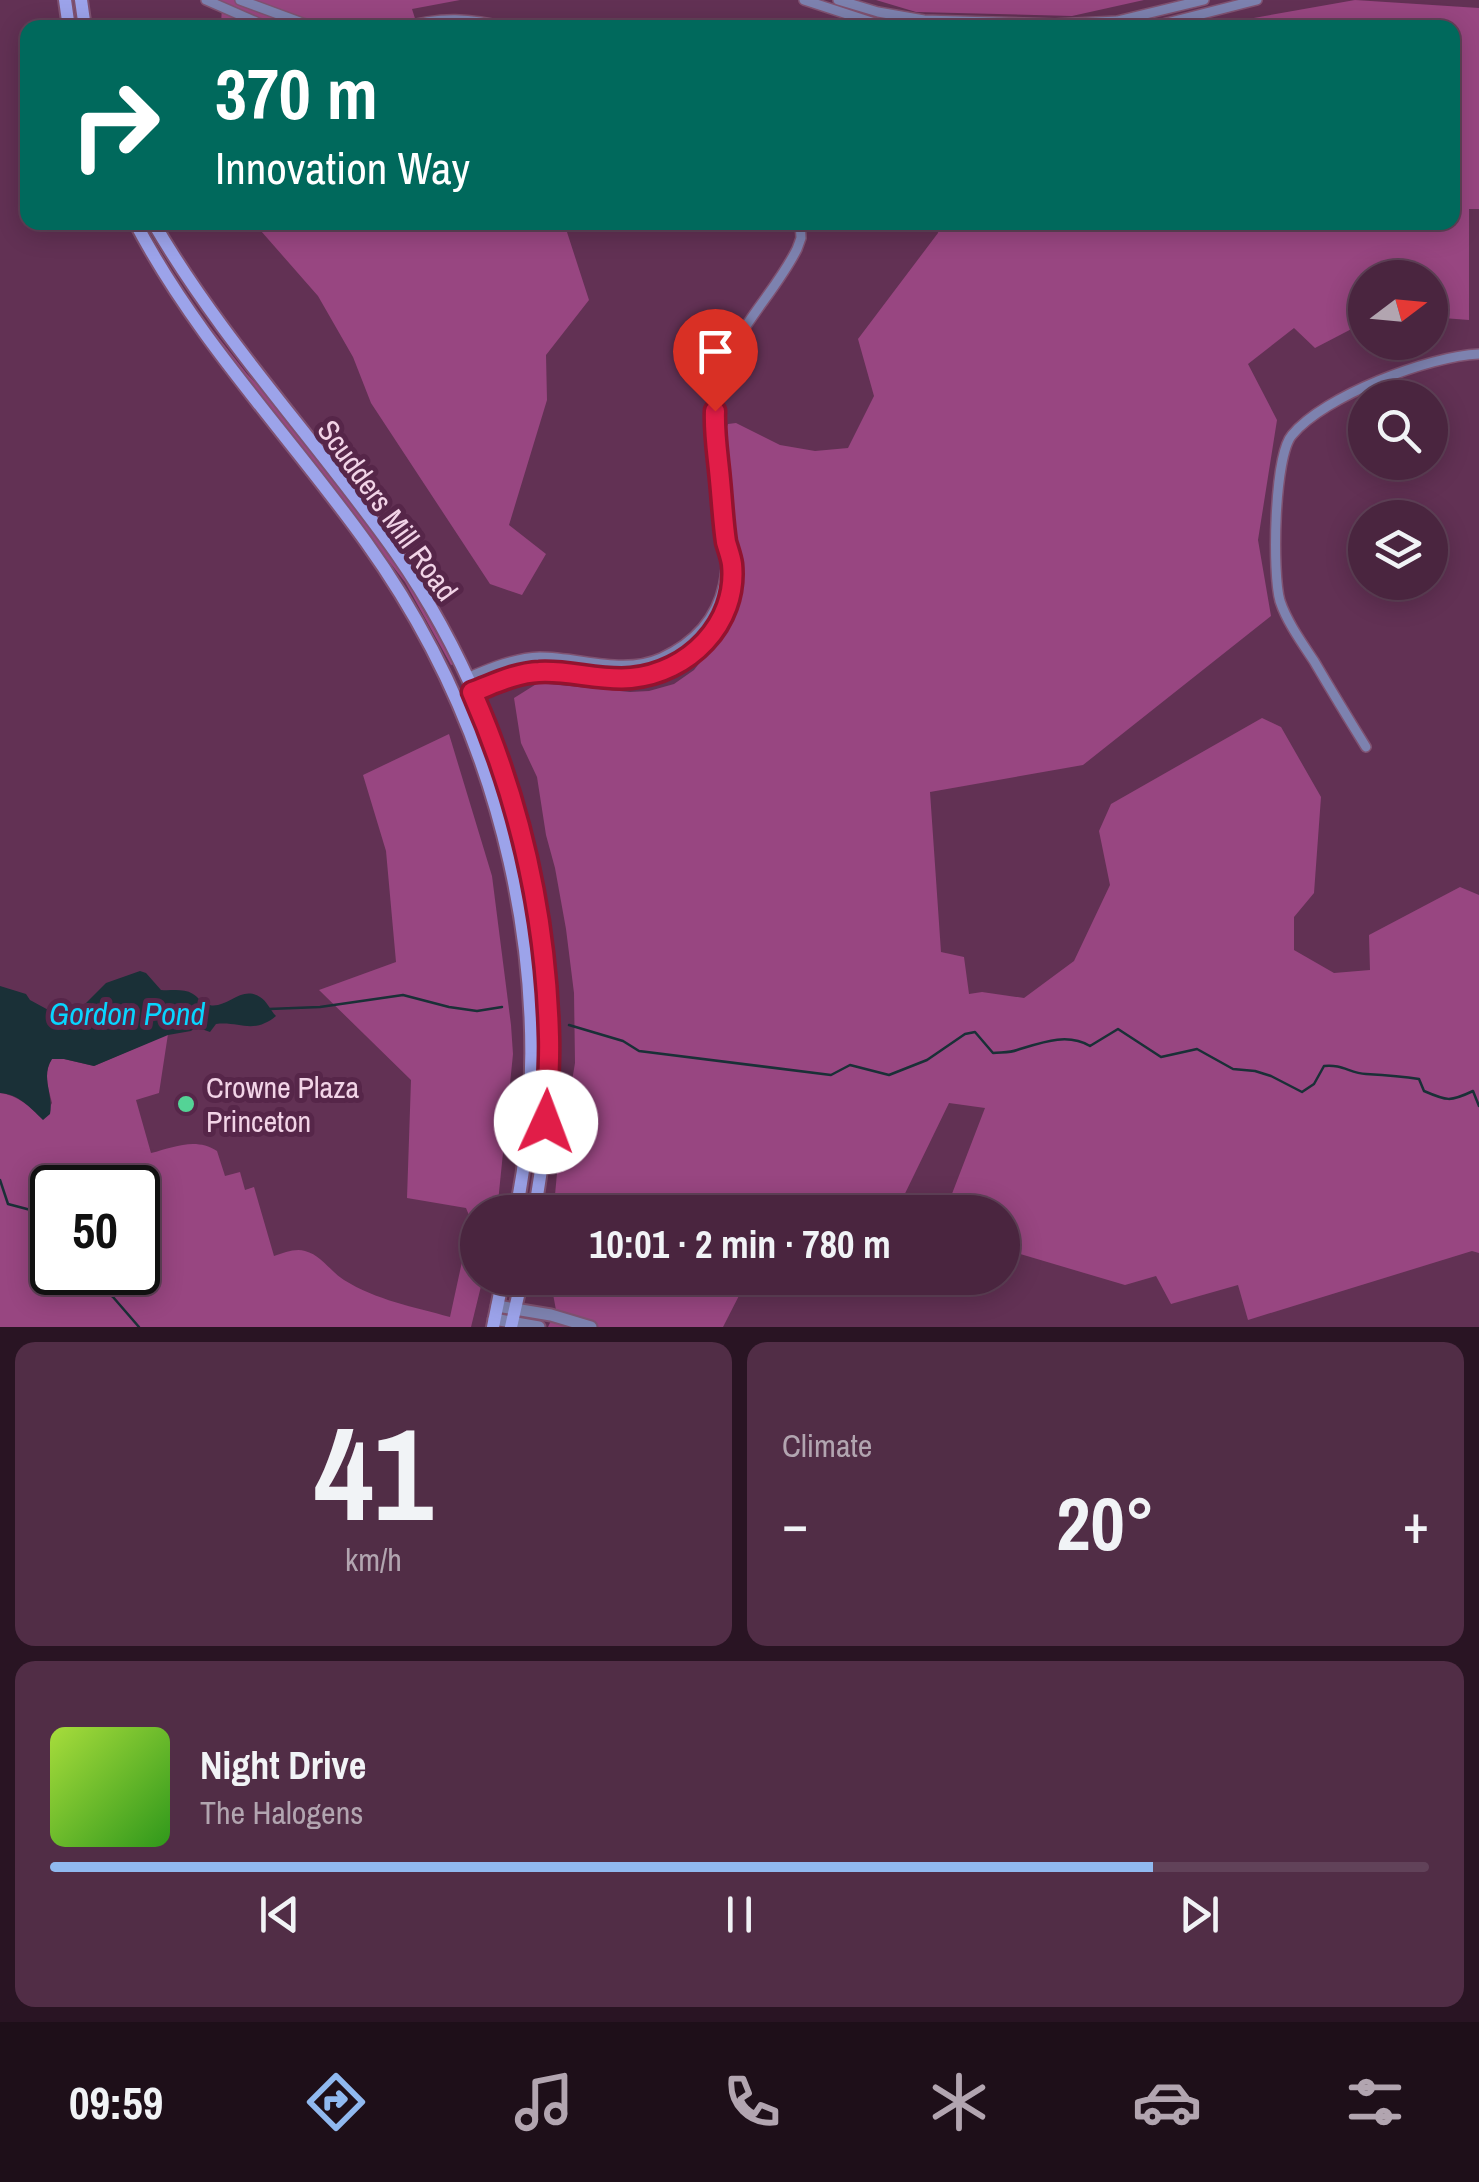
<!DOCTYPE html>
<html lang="en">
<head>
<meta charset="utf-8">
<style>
  :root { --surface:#4a253f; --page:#512d46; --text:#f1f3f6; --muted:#b2a5b0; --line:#614259; --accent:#90b9f0 }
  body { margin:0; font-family:"Archivo Narrow",sans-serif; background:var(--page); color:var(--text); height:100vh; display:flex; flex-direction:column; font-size:38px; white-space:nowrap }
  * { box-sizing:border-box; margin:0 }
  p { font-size:32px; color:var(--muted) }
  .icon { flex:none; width:55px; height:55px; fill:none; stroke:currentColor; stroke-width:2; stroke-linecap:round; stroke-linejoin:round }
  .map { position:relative; height:1327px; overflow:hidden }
  .details { display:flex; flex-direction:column; gap:15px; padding:15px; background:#291423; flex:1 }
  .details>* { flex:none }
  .top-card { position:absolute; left:20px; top:20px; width:1440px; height:210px; border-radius:20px; box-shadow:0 5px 25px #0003,0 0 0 2px var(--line); background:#00695c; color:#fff; overflow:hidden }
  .needle { width:65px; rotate:74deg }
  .fabs { position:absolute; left:1348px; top:260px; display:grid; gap:20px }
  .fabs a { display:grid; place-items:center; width:100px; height:100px; border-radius:50%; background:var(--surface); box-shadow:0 5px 25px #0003,0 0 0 2px var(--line); font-size:50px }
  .speed { position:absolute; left:30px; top:1165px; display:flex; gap:20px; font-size:50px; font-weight:700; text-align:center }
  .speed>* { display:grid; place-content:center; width:130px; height:130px; border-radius:50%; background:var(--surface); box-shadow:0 5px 25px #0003,0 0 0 2px var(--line); line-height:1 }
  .speed .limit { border:5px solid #111; border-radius:15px; background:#fff; color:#111 }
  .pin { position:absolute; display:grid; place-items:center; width:85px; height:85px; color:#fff; margin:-102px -42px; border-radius:50% 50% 50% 0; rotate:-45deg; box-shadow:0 0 10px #0007 }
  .pin .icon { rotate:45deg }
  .me { position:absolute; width:110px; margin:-55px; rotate:2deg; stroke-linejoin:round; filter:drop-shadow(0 0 8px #0008) }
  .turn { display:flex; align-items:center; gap:35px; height:210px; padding:0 30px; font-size:45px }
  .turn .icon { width:130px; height:130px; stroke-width:2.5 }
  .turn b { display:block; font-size:70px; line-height:85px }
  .big { font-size:75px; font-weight:800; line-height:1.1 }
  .details .widget { flex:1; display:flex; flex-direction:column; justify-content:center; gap:15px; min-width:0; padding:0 35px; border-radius:20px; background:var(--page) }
  .details .dial { align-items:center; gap:0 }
  .dial b { font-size:130px; line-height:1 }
  .song { display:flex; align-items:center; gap:30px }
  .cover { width:120px; height:120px; border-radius:15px; background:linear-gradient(135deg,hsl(80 70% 55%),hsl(110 70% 35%)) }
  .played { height:10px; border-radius:5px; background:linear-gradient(90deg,var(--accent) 80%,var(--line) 80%) }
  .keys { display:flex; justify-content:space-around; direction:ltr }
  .heat { display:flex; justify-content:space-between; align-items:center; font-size:55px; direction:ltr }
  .details .tiles { flex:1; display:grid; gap:15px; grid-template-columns:1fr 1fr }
  .widget:last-child { grid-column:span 2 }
  .trip { position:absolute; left:460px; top:1195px; width:560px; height:100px; border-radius:50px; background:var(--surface); box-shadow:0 5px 25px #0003,0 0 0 2px var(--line); font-weight:800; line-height:100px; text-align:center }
  .menu { display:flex; height:160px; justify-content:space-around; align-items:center; background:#1e0f19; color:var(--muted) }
  .menu .icon { width:70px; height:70px }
  .menu .current { color:var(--accent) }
  .menu b { font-size:45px; color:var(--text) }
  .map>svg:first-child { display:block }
  .green { fill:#984681; fill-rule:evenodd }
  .water { fill:#1a3037 }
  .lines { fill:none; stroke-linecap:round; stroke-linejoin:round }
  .stream { stroke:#1a3037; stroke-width:2.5 }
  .minor-casing { stroke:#7f5271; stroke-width:12 }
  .tertiary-casing { stroke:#7f5271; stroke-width:15 }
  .secondary-casing { stroke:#7f5271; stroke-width:16 }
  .minor { stroke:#7d82af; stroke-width:9 }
  .tertiary { stroke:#7d82af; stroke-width:11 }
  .secondary { stroke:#9ca3ea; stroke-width:12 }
  .route-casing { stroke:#92132f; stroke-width:25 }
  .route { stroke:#e11d48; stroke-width:18 }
  .poi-dot { fill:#54d396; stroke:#562649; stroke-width:4 }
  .labels { text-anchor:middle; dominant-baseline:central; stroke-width:10; stroke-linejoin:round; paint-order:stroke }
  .street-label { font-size:30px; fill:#f2d4e7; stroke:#562649 }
  .poi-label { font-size:30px; fill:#f2d4e7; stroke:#562649; text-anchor:start }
  .water-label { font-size:32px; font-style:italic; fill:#08d5ff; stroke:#562649 }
</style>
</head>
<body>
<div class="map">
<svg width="1479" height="1327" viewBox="0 0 1479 1327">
  <rect width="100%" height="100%" fill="#623154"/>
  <!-- green -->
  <g class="green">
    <path d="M216,0H460L412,9L418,28L221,27L222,3Z"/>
    <path d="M876,0H1144L1072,16L916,12Z"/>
    <path d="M1355,0L1479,8V209H1469V320L1430,317V278H1365V322L1315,348L1294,328L1248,364L1277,420L1258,540L1271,616L1083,765L930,792L941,952L964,957L969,994L982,992L1024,998L1074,961L1110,885L1099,831L1111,804L1262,718L1281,727L1321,797L1314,893L1294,917V950L1334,973L1370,970L1369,935L1460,887L1479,895V1253L1472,1251L1248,1320L1238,1285L1171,1304L1156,1276L1125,1285L1003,1249L1002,1212H945L985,1108L949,1103L896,1212H864L788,1200L781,1212H551L555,1195L563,1107L571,1087L575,1063L574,993L566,929L555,868L546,835L537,777L521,743L514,698L538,683L630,692L649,691L674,684L694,670L719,638L734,604L739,569L725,432L728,424L736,423L780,445L815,451L848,448L874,396L858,339L938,233L940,223L1452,222V28L1203,27Z"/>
    <path d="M561,222L566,229L589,300L546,355L547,400L509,525L546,554L522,595L490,584L371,403L353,357L318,296L254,223Z"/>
    <path d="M203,318L247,374L272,400L370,526L399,567L454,664L451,665L405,582L200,319Z"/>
    <path d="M449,734L492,876L511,1025L513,1054L497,1212H478V1278H483L471,1327H0V1093C18,1095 30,1107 43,1119L52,1103C48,1087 43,1073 52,1059H64L94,1066L168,1034L159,1093L136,1100L151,1153C174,1147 196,1137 217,1151L225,1176L240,1172L245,1190L254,1187L274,1256C284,1253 295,1248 305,1251C321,1255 331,1272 344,1280C376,1300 414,1307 450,1317L471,1220L466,1208L407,1198L411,1080L319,990L396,962L386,851L363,775ZM52,1188H138V1272H52Z"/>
    <path d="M550,1278H748L723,1327H548L556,1310Z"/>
  </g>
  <!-- water -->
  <path class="water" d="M140,971L146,973L161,990C172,991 183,988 193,994C198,997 201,1002 206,1004C226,1012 240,984 260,997C267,1001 270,1010 276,1016C253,1035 240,1021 216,1024L210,1032L196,1027L191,1031L168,1035L94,1066L64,1059H52C40,1077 54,1095 50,1114L43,1120C30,1107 18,1094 0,1093V986L26,994L30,1000L52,1012L67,1017L76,1013L106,983Z"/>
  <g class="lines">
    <!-- stream -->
    <g class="stream">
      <path d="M269,1009L320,1007L403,995L449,1007L477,1011L502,1007"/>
      <path d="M569,1025L623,1041L639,1051L831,1075L850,1065L889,1075L927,1060L965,1034L975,1032L993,1053C1001,1052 1010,1053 1017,1050C1040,1043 1067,1032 1090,1046L1118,1029L1161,1057L1197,1049L1233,1069L1255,1071L1271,1076L1302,1092L1314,1084L1324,1066C1342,1064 1350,1073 1366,1074C1385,1075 1401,1076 1419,1079L1424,1091C1447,1101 1450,1102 1473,1091L1479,1106"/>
      <path d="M0,1180L8,1204L42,1213L40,1239L52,1249"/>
      <path d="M82,1272L113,1297L139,1327"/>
    </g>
    <defs>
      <g id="minor">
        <path d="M206,0L270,28"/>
        <path d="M240,0L316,28"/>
        <path d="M804,0L890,28"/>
        <path d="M838,0L878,12L924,20L1055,24L1117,21L1204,0"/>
        <path d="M401,28C440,16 471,18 510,28"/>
        <path d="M1147,28L1257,0"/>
        <path d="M467,678C490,668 514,658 540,657C580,657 623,675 661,658C781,603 695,474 720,380C734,329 774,295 797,249L801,238L800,222"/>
        <path d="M456,698C482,688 510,673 538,672C566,670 595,678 623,678C687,679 729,631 732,569"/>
        <path d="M1366,747C1348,718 1331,690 1314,661C1302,643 1287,622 1280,601C1272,573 1274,456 1292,435C1324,396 1429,356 1479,354"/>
      </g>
      <g id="tertiary">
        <path d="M497,1306L551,1315L591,1327"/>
        <path d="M494,1319L539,1327"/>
      </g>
      <g id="secondary">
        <path d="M65,0L69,28"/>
        <path d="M81,0L85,28"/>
        <path d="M135,222C196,339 290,436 366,542C504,734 561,980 516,1212"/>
        <path d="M153,222C222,341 317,441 396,553C527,740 577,989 534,1212"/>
        <path d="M493,1327L503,1278"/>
        <path d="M511,1327L522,1278"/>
      </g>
    </defs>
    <!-- minor casing -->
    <use href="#minor" class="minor-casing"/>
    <!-- tertiary casing -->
    <use href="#tertiary" class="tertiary-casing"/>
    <!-- secondary casing -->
    <use href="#secondary" class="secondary-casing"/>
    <!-- minor -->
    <use href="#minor" class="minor"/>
    <!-- tertiary -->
    <use href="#tertiary" class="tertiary"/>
    <!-- secondary -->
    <use href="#secondary" class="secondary"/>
  </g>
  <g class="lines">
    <defs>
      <path id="route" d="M546,1122C547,1094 550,1065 549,1037C546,918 520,801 472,692C494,684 515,673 539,672C569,670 600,681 631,678C688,673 738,624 732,564C731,557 728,549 726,542C723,521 722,500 720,480C718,457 714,434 715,411"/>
    </defs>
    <!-- route casing -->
    <use href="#route" class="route-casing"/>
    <!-- route -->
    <use href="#route" class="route"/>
  </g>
  <!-- markers -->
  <circle class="poi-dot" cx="186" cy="1104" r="10"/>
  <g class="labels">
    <!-- street labels -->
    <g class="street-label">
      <text transform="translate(388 510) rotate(54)">Scudders Mill Road</text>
    </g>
    <!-- poi labels -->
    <g class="poi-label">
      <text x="206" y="1087">Crowne Plaza<tspan x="206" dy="34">Princeton</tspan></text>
    </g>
    <!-- water labels -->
    <g class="water-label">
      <text x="127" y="1013">Gordon Pond</text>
    </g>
  </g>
</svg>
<div class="fabs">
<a><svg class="needle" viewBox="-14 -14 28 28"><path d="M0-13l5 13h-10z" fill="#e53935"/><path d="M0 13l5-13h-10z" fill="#b2a5b0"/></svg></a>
<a><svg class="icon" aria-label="search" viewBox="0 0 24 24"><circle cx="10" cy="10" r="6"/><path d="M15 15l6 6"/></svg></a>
<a><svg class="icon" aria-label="layers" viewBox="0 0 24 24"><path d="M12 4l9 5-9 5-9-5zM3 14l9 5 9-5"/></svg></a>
</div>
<div class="speed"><div class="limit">50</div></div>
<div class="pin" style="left:715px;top:411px;background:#d93025"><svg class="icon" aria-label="arrive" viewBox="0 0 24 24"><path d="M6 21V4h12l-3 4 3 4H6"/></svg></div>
<svg class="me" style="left:546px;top:1122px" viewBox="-20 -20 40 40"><circle r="19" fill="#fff"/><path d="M0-13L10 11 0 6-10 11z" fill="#e11d48"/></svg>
<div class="trip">10:01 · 2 min · 780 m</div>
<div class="top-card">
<div class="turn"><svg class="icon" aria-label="right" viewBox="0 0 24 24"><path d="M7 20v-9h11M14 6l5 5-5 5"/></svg><div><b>370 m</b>Innovation Way</div></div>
</div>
</div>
<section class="details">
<div class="tiles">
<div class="widget dial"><b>41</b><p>km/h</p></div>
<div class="widget"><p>Climate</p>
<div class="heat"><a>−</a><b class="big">20°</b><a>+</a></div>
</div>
<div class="widget">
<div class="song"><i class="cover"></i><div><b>Night Drive</b><p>The Halogens</p></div></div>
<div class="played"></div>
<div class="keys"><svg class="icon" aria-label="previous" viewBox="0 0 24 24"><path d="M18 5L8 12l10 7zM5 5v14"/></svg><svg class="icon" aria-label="pause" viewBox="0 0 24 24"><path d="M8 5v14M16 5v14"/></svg><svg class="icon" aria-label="next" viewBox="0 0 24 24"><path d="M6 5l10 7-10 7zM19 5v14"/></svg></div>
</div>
</div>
</section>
<nav class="menu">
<b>09:59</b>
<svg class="icon current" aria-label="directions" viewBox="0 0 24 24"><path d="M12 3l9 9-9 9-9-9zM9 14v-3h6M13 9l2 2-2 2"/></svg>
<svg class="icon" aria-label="music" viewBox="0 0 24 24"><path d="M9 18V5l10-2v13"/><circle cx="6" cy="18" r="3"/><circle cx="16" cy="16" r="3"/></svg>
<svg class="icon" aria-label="phone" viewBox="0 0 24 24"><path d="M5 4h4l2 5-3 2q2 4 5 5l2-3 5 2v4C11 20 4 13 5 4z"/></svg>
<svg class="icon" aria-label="climate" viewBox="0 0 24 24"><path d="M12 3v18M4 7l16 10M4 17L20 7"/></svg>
<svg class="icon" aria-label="car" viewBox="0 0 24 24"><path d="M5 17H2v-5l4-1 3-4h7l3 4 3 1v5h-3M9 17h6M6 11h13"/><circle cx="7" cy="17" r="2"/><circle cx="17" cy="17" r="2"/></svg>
<svg class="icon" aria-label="filters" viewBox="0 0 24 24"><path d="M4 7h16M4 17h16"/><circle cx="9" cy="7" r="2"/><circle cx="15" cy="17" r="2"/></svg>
</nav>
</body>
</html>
